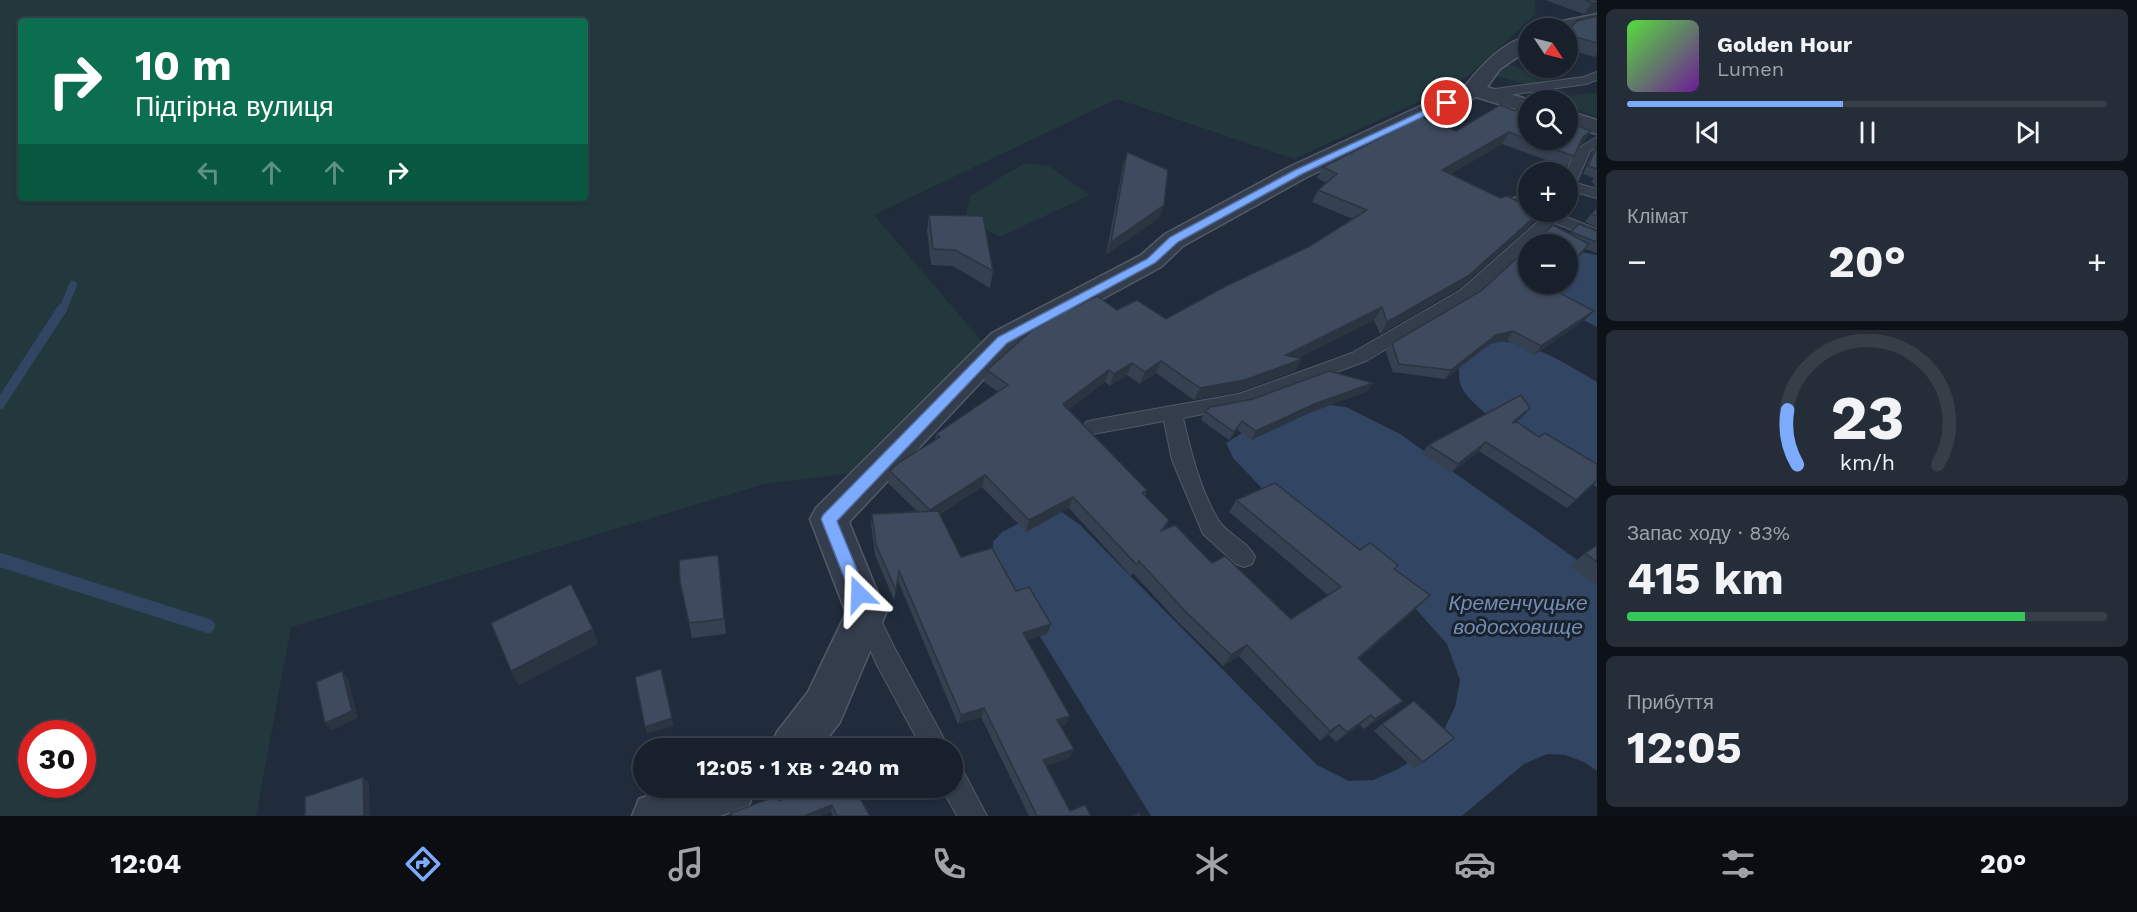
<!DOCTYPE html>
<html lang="uk">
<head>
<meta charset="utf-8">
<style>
  :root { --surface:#18202c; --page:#252d38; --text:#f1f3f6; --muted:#9fa3a9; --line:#363e48; --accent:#7cabfe }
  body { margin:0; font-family:"Work Sans",sans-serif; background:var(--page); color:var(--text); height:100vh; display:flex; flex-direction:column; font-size:22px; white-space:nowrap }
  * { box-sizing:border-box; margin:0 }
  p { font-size:20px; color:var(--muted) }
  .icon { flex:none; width:33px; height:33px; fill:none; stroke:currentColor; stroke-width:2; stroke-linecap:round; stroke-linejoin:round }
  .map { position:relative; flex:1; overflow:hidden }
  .panel { display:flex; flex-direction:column; gap:9px; padding:9px; background:#0d1218; width:540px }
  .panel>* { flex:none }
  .hud { position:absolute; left:18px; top:18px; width:570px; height:183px; border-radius:6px; box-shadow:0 2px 4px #0004,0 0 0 2px var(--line); background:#0b6e4f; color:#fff; overflow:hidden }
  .needle { width:39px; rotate:125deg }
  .buttons { position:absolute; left:1518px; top:18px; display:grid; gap:12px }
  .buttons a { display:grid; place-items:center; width:60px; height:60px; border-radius:50%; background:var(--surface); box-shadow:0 2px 4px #0004,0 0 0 2px var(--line); font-size:30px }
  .speed { position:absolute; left:18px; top:720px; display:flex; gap:12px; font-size:30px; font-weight:700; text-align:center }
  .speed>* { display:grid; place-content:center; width:78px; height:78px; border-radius:50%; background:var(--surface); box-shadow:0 2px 4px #0004,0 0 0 2px var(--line); line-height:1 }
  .speed .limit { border:9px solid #d22; background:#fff; color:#111 }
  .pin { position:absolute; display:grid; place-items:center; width:51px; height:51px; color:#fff; margin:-26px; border:3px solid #fff; border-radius:50%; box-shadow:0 2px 6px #0007 }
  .me { position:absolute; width:66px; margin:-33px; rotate:338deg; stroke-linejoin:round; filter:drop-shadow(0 0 4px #0008) }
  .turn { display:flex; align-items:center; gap:21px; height:126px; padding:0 18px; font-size:27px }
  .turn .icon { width:78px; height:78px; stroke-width:2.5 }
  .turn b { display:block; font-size:42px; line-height:51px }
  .lanes { display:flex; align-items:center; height:57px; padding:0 18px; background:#0003; justify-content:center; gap:30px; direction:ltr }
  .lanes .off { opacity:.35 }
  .big { font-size:45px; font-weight:700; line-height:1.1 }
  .panel .widget { flex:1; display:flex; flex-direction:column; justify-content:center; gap:9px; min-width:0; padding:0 21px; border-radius:9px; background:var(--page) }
  .panel .dial { align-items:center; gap:0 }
  .dial svg { height:156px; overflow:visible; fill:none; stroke:var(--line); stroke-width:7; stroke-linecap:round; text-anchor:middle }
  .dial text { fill:var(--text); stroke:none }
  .song { display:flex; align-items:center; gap:18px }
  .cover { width:72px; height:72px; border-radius:9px; background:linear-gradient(135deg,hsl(110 70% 55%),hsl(280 70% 35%)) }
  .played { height:6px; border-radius:3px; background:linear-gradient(90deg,var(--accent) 45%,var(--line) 45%) }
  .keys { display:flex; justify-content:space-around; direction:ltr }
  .heat { display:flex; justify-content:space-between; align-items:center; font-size:33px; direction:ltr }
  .charge { height:9px; border-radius:4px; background:linear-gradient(90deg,#34c759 83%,var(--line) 0) }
  .trip { position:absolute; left:633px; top:738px; width:330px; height:60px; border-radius:30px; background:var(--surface); box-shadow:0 2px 4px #0004,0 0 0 2px var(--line); font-weight:700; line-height:60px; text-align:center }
  .tab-bar { display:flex; height:96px; justify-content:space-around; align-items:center; background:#0a0d12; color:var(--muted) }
  .tab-bar .icon { width:42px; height:42px }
  .tab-bar .current { color:var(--accent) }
  .tab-bar b { font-size:27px; color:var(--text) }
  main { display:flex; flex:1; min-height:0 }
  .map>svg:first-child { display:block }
  .green { fill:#22383c; fill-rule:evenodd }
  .water { fill:#324563 }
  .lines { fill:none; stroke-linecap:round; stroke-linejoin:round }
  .stream-far2 { stroke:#324563; stroke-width:8 }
  .stream-far1 { stroke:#324563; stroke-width:10 }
  .stream { stroke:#324563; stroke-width:14 }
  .lane-casing { stroke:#515a68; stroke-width:2 }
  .street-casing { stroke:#515a68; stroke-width:3 }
  .lane { fill:#343d4b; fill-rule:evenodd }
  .street { fill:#343d4b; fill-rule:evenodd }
  .wall { fill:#354050 }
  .shaded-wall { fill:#2b3441 }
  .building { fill:#3e4a5d; stroke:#2b3441; stroke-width:1.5 }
  .route { fill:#7cabfe; stroke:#516fa5; stroke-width:1.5 }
  .labels { text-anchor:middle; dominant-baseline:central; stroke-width:6; stroke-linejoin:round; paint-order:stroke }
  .near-water-label { font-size:21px; font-style:italic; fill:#748db2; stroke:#19222f }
</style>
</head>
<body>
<main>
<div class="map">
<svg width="1597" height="816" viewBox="0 0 1597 816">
  <rect width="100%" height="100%" fill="#202b3b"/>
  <!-- green -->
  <g class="green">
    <path d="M0,0H1535L1536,14L1468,76L1434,95L1294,159L1117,99L874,215L985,345L853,473L764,484L291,627L256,816H0ZM21,21H585V198H21ZM32,734H82V784H32Z"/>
    <path d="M1495,59L1559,84L1535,87L1477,71Z"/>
    <path d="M1589,93L1597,94V117L1580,111L1562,97Z"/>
    <path d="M1024,163L1049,166L1090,195L1000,237L965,218L970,196Z"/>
  </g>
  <!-- water -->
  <g class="water">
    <path d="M1580,252L1597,255V327L1574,315L1551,294V284H1568V255Z"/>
    <path d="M1497,341C1534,342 1565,364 1597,382V487C1565,466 1478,418 1462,388C1458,381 1459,373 1459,365L1477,347Z"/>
    <path d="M1324,404L1346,407L1400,434L1597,574V771L1584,762L1565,755L1547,754L1524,764L1462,816H1151L993,561V542L1002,532L1047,509L1062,512L1080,525L1317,765L1349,781L1373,780L1398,769L1436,746L1455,707L1460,680L1447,644L1398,589L1280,507L1233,458L1226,443L1244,432Z"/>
  </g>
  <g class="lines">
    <!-- stream-far2 -->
    <path class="stream-far2" d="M62,311L73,285"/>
    <!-- stream-far1 -->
    <path class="stream-far1" d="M0,404L62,309"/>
    <!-- stream -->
    <path class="stream" d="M0,560L208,626"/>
    <defs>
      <g id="lane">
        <path d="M1597,72V80L1586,84L1488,98L1482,94L1488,90L1584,77Z"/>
        <path d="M1597,137V147L1590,151L1576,183L1597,189V198L1568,190L1566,172L1577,149Z"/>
        <path d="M1516,197L1528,202V211L1511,205L1508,202L1511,199Z"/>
        <path d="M1536,212H1562L1561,215L1597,229V240L1555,223L1532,244H1528V247L1473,298L1366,361L1248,405L1183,418C1191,452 1200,490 1219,521C1228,535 1248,541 1255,557L1252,564L1244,567L1236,564L1203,534L1172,460L1164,421L1093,434L1086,432L1083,427L1086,422L1093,420L1239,394L1352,353L1461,290L1542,218L1538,216Z"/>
        <path d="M866,602L874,606L895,649L949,748H922L877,665L854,613L858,606Z"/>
        <path d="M952,765L962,769L987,816H957L942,788H952Z"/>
      </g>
      <g id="street">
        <path d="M1597,14V26L1568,31V28H1545L1548,24Z"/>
        <path d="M1528,36V50L1500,69L1487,87L1530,100L1528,113L1476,97L1307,177L1183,246L1161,267L1014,347L849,522L886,613L840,722L820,748H770L777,732L808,692L846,613L810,519L816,508L992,333L1141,255L1165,234L1289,167L1466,85C1482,65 1502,43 1528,36Z"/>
        <path d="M1568,111L1597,120V134L1568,125Z"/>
        <path d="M668,788H755L749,805L720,816H632L639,799Z"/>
      </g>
    </defs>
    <!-- lane casing -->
    <use href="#lane" class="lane-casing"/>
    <!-- street casing -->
    <use href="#street" class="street-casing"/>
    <!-- lane -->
    <use href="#lane" class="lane"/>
    <!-- street -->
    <use href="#street" class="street"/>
  </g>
  <!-- wall -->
  <g class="wall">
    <path d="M1545,0H1597V12L1584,14Z"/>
    <path d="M1597,16V54L1595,57L1568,49V31Z"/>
    <path d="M1500,105L1583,143L1579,146L1574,156L1566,167L1502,144L1450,174L1531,225L1460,288L1380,334L1374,320L1298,358L1302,359L1295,371L1238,392L1194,400L1156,373L1140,384L1127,375L1110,386L1105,382L1068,410L1147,490L1145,496L1169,520L1164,530L1291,619L1328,595L1229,512L1236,500L1398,565L1395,569L1430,595L1419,606L1359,659L1392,711L1364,729L1360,725L1336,742L1329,735L1320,741L1239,656L1223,666L1178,622L1133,573L1131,576L1069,508L1026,532L982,487L940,514L961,557L1016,591L1047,634L1027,640L1070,716L1065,725L1061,726L1074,749L1069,758L1046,766L1070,811L1091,816H1029L981,717L958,724L898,581L894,600L875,555L871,524L872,514L917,511L888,483L890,471L935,441L936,434L998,392L984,382L987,370L1117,310L1166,319L1310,246L1353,219L1312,202L1318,190L1326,183L1317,178L1323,167L1456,131Z"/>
    <path d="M1597,145V187L1594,186L1595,184L1591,182L1594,178L1583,174L1592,153Z"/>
    <path d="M1127,152L1164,205L1159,218L1106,255L1123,165Z"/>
    <path d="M1597,208V227L1585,222L1591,214Z"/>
    <path d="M929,215L993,271L990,288L953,266L931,265L927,231Z"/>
    <path d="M1597,231V253L1586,249L1568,268V244L1570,234L1571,232Z"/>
    <path d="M1549,288L1586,319L1534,355L1507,340L1490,344L1445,379L1393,372L1386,352L1392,343Z"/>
    <path d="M1373,383L1368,391L1309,413L1251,440L1237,430L1229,440L1201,420L1205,411Z"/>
    <path d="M1523,417L1516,422L1597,481L1567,508L1479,451L1451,473L1422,453L1428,445Z"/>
    <path d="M1597,545V586L1570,566L1585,553Z"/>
    <path d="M718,555L726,634L692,638L680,582Z"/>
    <path d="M1382,724L1454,738L1414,769L1374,731Z"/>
    <path d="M804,788L870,816H833L831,812L820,816H731V813L779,801Z"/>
  </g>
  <!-- shaded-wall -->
  <g class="shaded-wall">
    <path d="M1597,2V12L1584,14L1592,3Z"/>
    <path d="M1591,131L1583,143L1575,148L1583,137Z"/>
    <path d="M1509,132L1502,144L1435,182L1442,170Z"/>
    <path d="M1164,205L1159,218L1106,255L1111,242Z"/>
    <path d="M1539,213L1531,225L1460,288L1380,334L1387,322Z"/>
    <path d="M1589,244L1582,253L1568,268V267Z"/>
    <path d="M1382,307L1374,320L1280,367L1286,355Z"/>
    <path d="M1594,311L1586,319L1534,355L1541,346Z"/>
    <path d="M1513,331L1507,340L1490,344L1445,379L1451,370L1496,335Z"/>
    <path d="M1302,359L1295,371L1238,392L1194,400L1200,388Z"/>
    <path d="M1161,361L1156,373L1140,384L1145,372Z"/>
    <path d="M1132,363L1127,375L1110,386L1114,374Z"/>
    <path d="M1109,370L1105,382L1059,417L1063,404Z"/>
    <path d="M1373,383L1368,391L1309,413L1251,440L1256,431L1314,404Z"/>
    <path d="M1530,408L1523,417L1504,431L1512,423Z"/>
    <path d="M1242,421L1237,430L1229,440L1234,432Z"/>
    <path d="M1486,442L1479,451L1451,473L1458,464Z"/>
    <path d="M985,475L982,487L928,521L930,510Z"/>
    <path d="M1073,497L1069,508L1026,532L1029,520Z"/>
    <path d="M1430,595L1419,606L1347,669L1358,658Z"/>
    <path d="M1051,624L1047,634L1019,642L1023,633Z"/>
    <path d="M593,629L598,644L518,686L511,671Z"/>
    <path d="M1247,645L1239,656L1223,666L1231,655Z"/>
    <path d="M342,671L348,678L358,718L332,730L325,723Z"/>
    <path d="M1403,701L1392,711L1364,729L1375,719Z"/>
    <path d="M984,708L981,717L958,724L961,715Z"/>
    <path d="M1371,715L1360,725L1336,742L1347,732Z"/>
    <path d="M1070,716L1065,725L1053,729L1057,720Z"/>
    <path d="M672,718L674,726L647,734L645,727Z"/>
    <path d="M1339,725L1329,735L1320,741L1330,731Z"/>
    <path d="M1074,749L1069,758L1039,769L1043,760Z"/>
    <path d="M363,777L369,783L370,816H364Z"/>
    <path d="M832,805L831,812L820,816H804Z"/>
  </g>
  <!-- building -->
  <g class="building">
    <path d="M1585,0H1597V2L1592,3Z"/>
    <path d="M1597,16V43L1568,35V31L1577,21Z"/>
    <path d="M1500,105L1515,111L1523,106L1528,108V139L1509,132L1442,170L1500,198L1507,196L1528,207V212H1536L1539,213L1468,276L1387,322L1382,307L1286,355L1302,359L1245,380L1200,388L1161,361L1145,372L1132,363L1114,374L1109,370L1063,404L1147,490L1142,493L1169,520L1161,531L1175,525L1212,563L1225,556L1291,619L1341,587L1236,500L1275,483L1360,550L1370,543L1398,565L1394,569L1430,595L1358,658L1403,701L1375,719L1371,715L1347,732L1339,725L1330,731L1247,645L1231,655L1185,611L1139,561L1137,565L1073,497L1029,520L985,475L930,510L890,471L898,463L940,437L936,434L1008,385L987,370L1032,330L1066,311L1097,296L1117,310L1137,300L1166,319L1226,286L1310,246L1367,210L1318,190L1337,174L1323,167L1407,124L1422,117L1456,131Z"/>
    <path d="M1568,122L1591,131L1583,137L1574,156L1529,140H1568Z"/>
    <path d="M1597,146V169L1588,166Z"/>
    <path d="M1127,152L1168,170L1164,205L1111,242Z"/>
    <path d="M1597,208V216L1591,214Z"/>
    <path d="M929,215L983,216L993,271L955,250L933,249Z"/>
    <path d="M1579,224L1597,231V242L1571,232Z"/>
    <path d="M1553,225L1589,244L1568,267V244H1532Z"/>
    <path d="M1528,248V284H1552L1548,287L1594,311L1541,346L1513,331L1496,335L1451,370L1399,364L1392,343L1481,291Z"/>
    <path d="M1329,371L1373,383L1314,404L1256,431L1242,421L1234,432L1205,411L1211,407L1253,399Z"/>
    <path d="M1521,395L1530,408L1512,423L1517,422L1539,437L1545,433L1597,464V480L1576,500L1486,442L1458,464L1428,445Z"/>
    <path d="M938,511L961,557L992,548L1016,591L1029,587L1051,624L1023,633L1070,716L1057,720L1074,749L1043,760L1070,811L1085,805L1091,816H1037L984,708L961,715L899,571L896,590L876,545L872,514Z"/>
    <path d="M1597,545V562L1585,553Z"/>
    <path d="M718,555L724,619L689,623L680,582L679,560Z"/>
    <path d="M571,584L593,629L511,671L491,623Z"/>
    <path d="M661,669L672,718L645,727L635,677Z"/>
    <path d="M342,671L352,711L325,723L316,682Z"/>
    <path d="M1414,701L1454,738L1423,762L1382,724Z"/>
    <path d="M363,777L364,816H305V797Z"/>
    <path d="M804,788H854L870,816H837L832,805L804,816H732L731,813L777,796L779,801Z"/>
    <path d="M1139,813L1141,816H1132Z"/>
  </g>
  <!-- route -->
  <path class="route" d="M1444,101L1452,103L1302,174L1178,242L1155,263L1007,343L837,521L867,594L865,600L859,602L853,600L821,519L823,515L998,337L1147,259L1170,237L1295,170Z"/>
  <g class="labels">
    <!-- near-water labels -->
    <g class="near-water-label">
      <text x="1518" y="602">Кременчуцьке<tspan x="1518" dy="24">водосховище</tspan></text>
    </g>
  </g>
</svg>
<div class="buttons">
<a><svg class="needle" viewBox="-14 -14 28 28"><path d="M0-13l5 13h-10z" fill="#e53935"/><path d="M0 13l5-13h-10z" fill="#9fa3a9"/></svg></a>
<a><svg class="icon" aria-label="search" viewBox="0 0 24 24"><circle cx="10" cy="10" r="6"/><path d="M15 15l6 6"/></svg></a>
<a>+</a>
<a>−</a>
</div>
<div class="speed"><div class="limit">30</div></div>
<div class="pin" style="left:1447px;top:103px;background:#d93025"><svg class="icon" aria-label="arrive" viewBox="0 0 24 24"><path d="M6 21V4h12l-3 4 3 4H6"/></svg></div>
<svg class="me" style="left:859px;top:594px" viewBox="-20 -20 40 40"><path d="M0-17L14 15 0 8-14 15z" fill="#7cabfe" stroke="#fff" stroke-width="4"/></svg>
<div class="trip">12:05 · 1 хв · 240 m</div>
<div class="hud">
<div class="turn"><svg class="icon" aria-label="right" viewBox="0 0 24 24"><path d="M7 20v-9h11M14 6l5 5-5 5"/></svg><div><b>10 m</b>Підгірна вулиця</div></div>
<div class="lanes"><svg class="icon off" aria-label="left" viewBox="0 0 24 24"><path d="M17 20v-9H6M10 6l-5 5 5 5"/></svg><svg class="icon off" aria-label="ahead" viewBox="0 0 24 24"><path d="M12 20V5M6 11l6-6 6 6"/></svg><svg class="icon off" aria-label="ahead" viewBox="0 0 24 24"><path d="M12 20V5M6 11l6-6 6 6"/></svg><svg class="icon" aria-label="right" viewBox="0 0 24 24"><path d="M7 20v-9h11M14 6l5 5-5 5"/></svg></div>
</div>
</div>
<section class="panel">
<div class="widget">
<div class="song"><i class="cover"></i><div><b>Golden Hour</b><p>Lumen</p></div></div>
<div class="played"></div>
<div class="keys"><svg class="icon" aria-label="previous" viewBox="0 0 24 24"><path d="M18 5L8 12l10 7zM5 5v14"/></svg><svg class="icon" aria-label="pause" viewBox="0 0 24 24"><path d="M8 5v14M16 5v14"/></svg><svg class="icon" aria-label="next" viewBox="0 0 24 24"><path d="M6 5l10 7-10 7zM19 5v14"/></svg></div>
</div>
<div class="widget"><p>Клімат</p>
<div class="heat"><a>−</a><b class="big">20°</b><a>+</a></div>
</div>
<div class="widget dial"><svg viewBox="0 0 100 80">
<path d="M14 69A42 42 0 1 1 86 69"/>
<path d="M14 69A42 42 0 0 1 9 41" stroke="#7cabfe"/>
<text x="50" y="56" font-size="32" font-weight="700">23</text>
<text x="50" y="72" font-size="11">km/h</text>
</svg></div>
<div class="widget"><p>Запас ходу · 83%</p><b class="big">415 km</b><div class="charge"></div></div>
<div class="widget"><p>Прибуття</p><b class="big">12:05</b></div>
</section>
</main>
<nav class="tab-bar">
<b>12:04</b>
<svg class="icon current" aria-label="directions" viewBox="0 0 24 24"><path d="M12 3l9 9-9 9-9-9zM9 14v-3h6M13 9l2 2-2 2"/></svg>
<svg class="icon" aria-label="music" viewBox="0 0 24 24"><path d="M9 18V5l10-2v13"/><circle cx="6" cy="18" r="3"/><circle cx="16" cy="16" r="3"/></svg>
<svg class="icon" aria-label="phone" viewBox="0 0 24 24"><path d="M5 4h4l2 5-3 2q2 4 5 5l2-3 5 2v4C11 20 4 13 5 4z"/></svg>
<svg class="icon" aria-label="climate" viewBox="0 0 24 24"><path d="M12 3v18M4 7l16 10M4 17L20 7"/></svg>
<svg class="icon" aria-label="car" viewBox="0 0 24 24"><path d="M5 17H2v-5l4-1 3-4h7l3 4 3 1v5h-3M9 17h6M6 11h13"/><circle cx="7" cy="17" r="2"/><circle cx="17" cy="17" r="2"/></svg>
<svg class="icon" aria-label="filters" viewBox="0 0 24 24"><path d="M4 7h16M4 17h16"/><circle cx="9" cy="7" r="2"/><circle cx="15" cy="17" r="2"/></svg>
<b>20°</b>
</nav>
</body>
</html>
